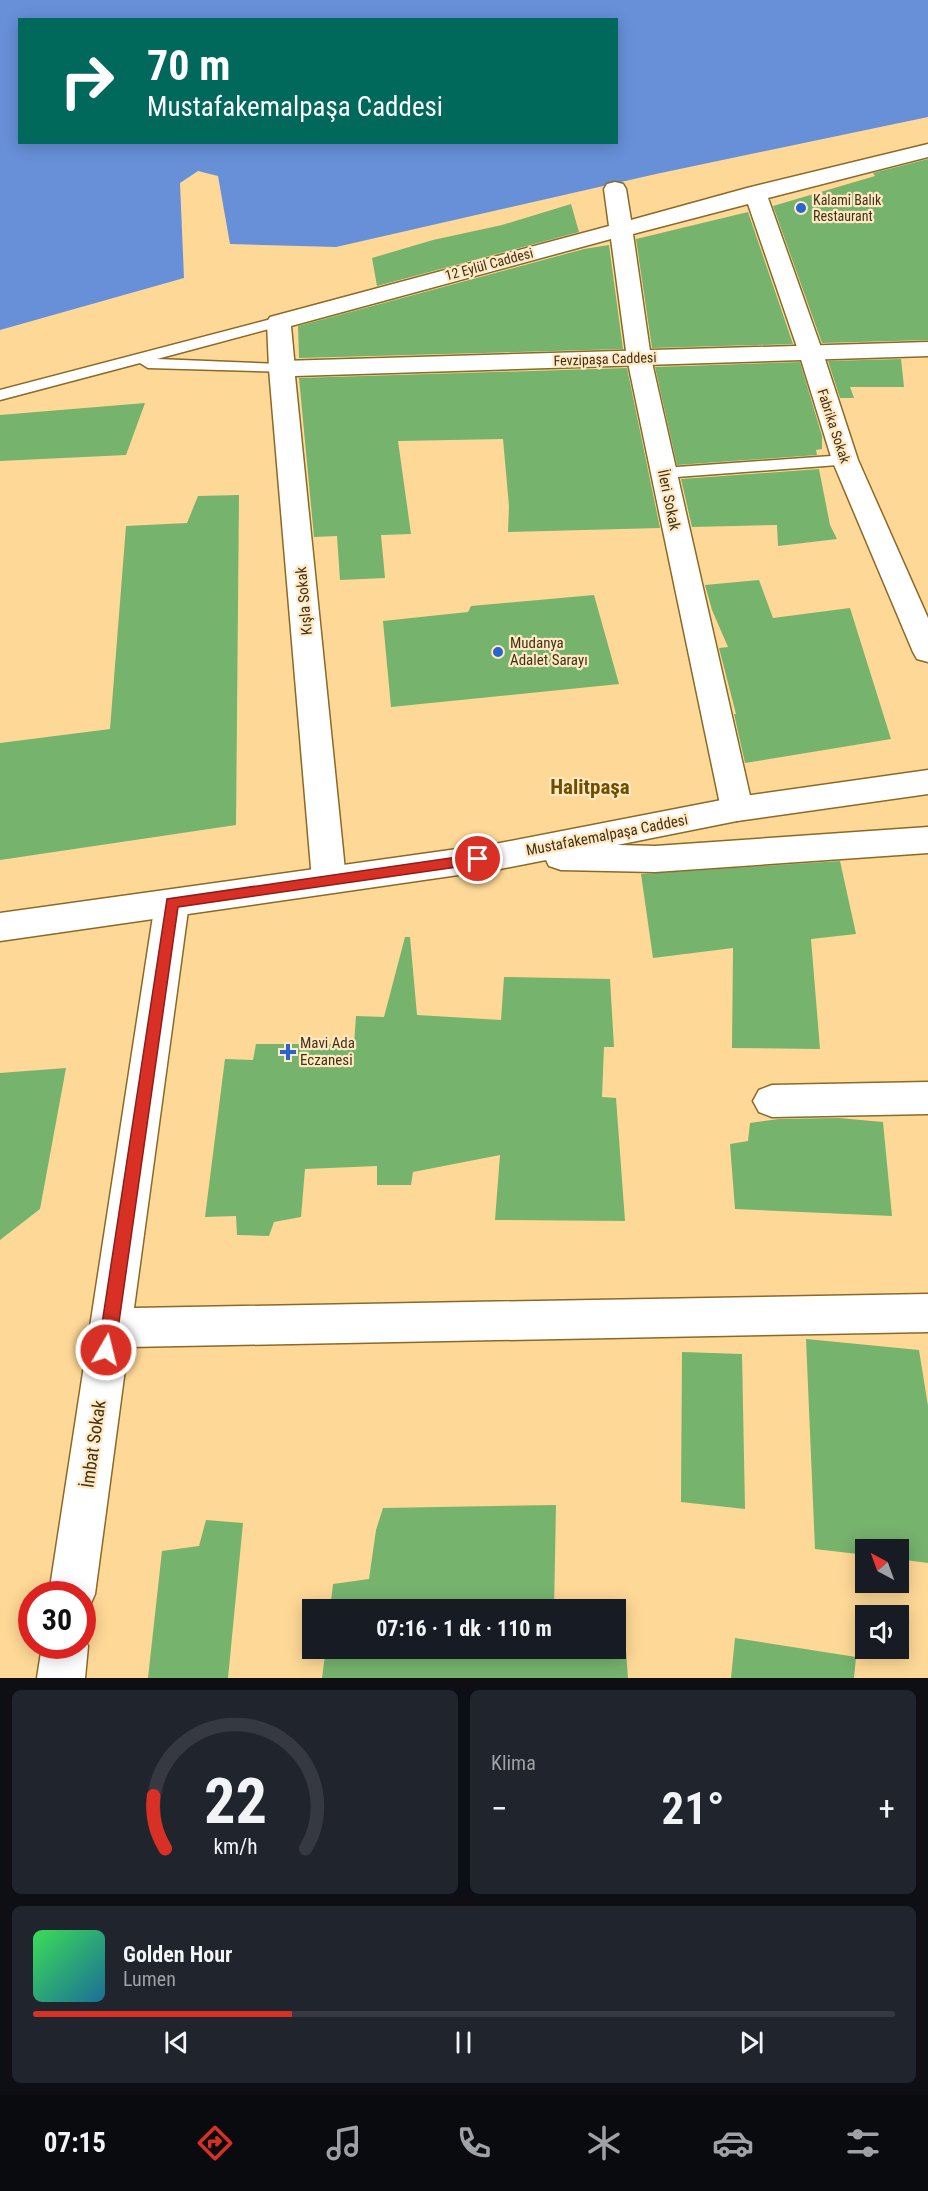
<!DOCTYPE html>
<html lang="tr">
<head>
<meta charset="utf-8">
<style>
  :root { --surface:#171b24; --page:#20242c; --text:#f1f3f6; --muted:#9ea1a6; --line:#363941; --accent:#d93025 }
  body { margin:0; font-family:"Roboto Condensed",sans-serif; background:var(--page); color:var(--text); height:100vh; display:flex; flex-direction:column; font-size:22px; white-space:nowrap }
  * { box-sizing:border-box; margin:0 }
  p { font-size:20px; color:var(--muted) }
  .icon { flex:none; width:33px; height:33px; fill:none; stroke:currentColor; stroke-width:2; stroke-linecap:round; stroke-linejoin:round }
  .map { position:relative; height:1678px; overflow:hidden }
  .side { display:flex; flex-direction:column; gap:12px; padding:12px; background:#0d0f14; flex:1 }
  .side>* { flex:none }
  .top-card { position:absolute; left:18px; top:18px; width:600px; height:126px; border-radius:0px; box-shadow:0 3px 15px #0003; background:#00695c; color:#fff; overflow:hidden }
  .needle { width:39px; rotate:319deg }
  .tools { position:absolute; left:855px; top:1539px; display:grid; gap:12px }
  .tools a { display:grid; place-items:center; width:54px; height:54px; border-radius:0px; background:var(--surface); box-shadow:0 3px 15px #0003; font-size:30px }
  .speed { position:absolute; left:18px; top:1581px; display:flex; gap:12px; font-size:30px; font-weight:700; text-align:center }
  .speed>* { display:grid; place-content:center; width:78px; height:78px; border-radius:50%; background:var(--surface); box-shadow:0 3px 15px #0003; line-height:1 }
  .speed .limit { border:9px solid #d22; background:#fff; color:#111 }
  .pin { position:absolute; display:grid; place-items:center; width:51px; height:51px; color:#fff; margin:-26px; border:3px solid #fff; border-radius:50%; box-shadow:0 2px 6px #0007 }
  .me { position:absolute; width:66px; margin:-33px; rotate:8deg; stroke-linejoin:round; filter:drop-shadow(0 0 4px #0008) }
  .turn { display:flex; align-items:center; gap:21px; height:126px; padding:0 30px; font-size:27px }
  .turn .icon { width:78px; height:78px; stroke-width:2.5 }
  .turn b { display:block; font-size:42px; line-height:51px }
  .big { font-size:45px; font-weight:700; line-height:1.1 }
  .side .card { flex:1; display:flex; flex-direction:column; justify-content:center; gap:9px; min-width:0; padding:0 21px; border-radius:9px; background:var(--page) }
  .side .dial { align-items:center; gap:0 }
  .dial svg { height:156px; overflow:visible; fill:none; stroke:var(--line); stroke-width:7; stroke-linecap:round; text-anchor:middle }
  .dial text { fill:var(--text); stroke:none }
  .song { display:flex; align-items:center; gap:18px }
  .cover { width:72px; height:72px; border-radius:9px; background:linear-gradient(135deg,hsl(130 70% 55%),hsl(200 70% 35%)) }
  .played { height:6px; border-radius:3px; background:linear-gradient(90deg,var(--accent) 30%,var(--line) 30%) }
  .keys { display:flex; justify-content:space-around; direction:ltr }
  .heat { display:flex; justify-content:space-between; align-items:center; font-size:33px; direction:ltr }
  .side .tiles { flex:1; display:grid; gap:12px; grid-template-columns:1fr 1fr }
  .card:last-child { grid-column:span 2 }
  .trip { position:absolute; left:302px; top:1599px; width:324px; height:60px; border-radius:0px; background:var(--surface); box-shadow:0 3px 15px #0003; font-weight:700; line-height:60px; text-align:center }
  .tabs { display:flex; height:96px; justify-content:space-around; align-items:center; background:#090b0e; color:var(--muted) }
  .tabs .icon { width:42px; height:42px }
  .tabs .on { color:var(--accent) }
  .tabs b { font-size:27px; color:var(--text) }
  .map>svg:first-child { display:block }
  .water { fill:#6790d8; fill-rule:evenodd }
  .building { fill:#76b36d }
  .lines { fill:none; stroke-linecap:round; stroke-linejoin:round }
  .service-casing { stroke:#8b6927; stroke-width:3 }
  .minor-casing { stroke:#8b6927; stroke-width:3 }
  .tertiary-casing { stroke:#8b6927; stroke-width:3 }
  .secondary-casing { stroke:#8b6927; stroke-width:3 }
  .service { fill:#fff; fill-rule:evenodd }
  .minor { fill:#fff; fill-rule:evenodd }
  .tertiary { fill:#fff; fill-rule:evenodd }
  .secondary { fill:#fff; fill-rule:evenodd }
  .route { fill:#d93025; stroke:#8d1f18; stroke-width:1.5 }
  .poi-dot { fill:#2865d2; stroke:#ffe8c2; stroke-width:2 }
  .labels { text-anchor:middle; dominant-baseline:central; stroke-width:4.5; stroke-linejoin:round; paint-order:stroke }
  .far-poi-label { font-size:14px; fill:#413217; stroke:#ffe8c2; text-anchor:start }
  .far-street-label { font-size:14px; fill:#413217; stroke:#ffe8c2 }
  .street-label { font-size:15px; fill:#413217; stroke:#ffe8c2 }
  .poi-label { font-size:15px; fill:#413217; stroke:#ffe8c2; text-anchor:start }
  .near-street-label { font-size:18px; fill:#413217; stroke:#ffe8c2 }
  .district-label { font-size:21px; font-weight:bold; fill:#6e4e00; stroke:#ffe8c2 }
</style>
</head>
<body>
<div class="map">
<svg width="928" height="1678" viewBox="0 0 928 1678">
  <rect width="100%" height="100%" fill="#fed896"/>
  <!-- water -->
  <path class="water" d="M0,0H928V117L656,174L336,247L230,244L218,176L198,171L180,183L184,278L0,330ZM20,20H616V142H20Z"/>
  <!-- building -->
  <g class="building">
    <path d="M928,159V340L822,343L773,206L875,176L873,173Z"/>
    <path d="M571,204L579,232L377,286L372,258L433,240L502,225Z"/>
    <path d="M748,212L793,344L652,348L636,239Z"/>
    <path d="M609,245L623,349L299,358L298,326L584,249Z"/>
    <path d="M901,359L904,387H850L854,398H840L828,361Z"/>
    <path d="M800,362L822,436V449L816,450L817,455L677,465L655,367Z"/>
    <path d="M627,368L660,528L508,532L509,506L503,439L398,441L411,534L381,535L385,578L340,580L337,536L314,537L299,378Z"/>
    <path d="M145,403L126,455L0,461V415Z"/>
    <path d="M819,469L830,525L837,539L778,546L777,525L692,527L681,479Z"/>
    <path d="M239,495L236,825L0,860V743L110,729L126,526L187,523L198,496Z"/>
    <path d="M759,580L773,618L850,608L891,739L745,763L734,714H736L719,648L728,647L712,610L705,585Z"/>
    <path d="M594,595L619,684L391,707L383,621L468,612L471,606Z"/>
    <path d="M840,861L856,934L811,939L820,1049L732,1048L733,948L653,958L641,874Z"/>
    <path d="M405,937H410L417,1015L501,1020L504,977L610,979L614,1047H604L602,1097L616,1098L625,1221L495,1220L500,1155L413,1172L411,1185H377V1166L305,1169L301,1217L274,1222L269,1236L237,1235L236,1216L205,1217L225,1059L253,1060L256,1044H354L356,1016L384,1017Z"/>
    <path d="M66,1068L40,1209L0,1240V1073Z"/>
    <path d="M839,1118L883,1122L892,1216L735,1209L730,1144L748,1141L750,1123L779,1119Z"/>
    <path d="M806,1339L919,1350L928,1406V1563L898,1559V1550H866V1555L815,1549Z"/>
    <path d="M682,1352L742,1354L745,1509L681,1502Z"/>
    <path d="M556,1505L554,1610H330L333,1584L369,1579L376,1530L383,1508Z"/>
    <path d="M206,1520L243,1523L228,1678H148L162,1551L199,1546Z"/>
    <path d="M623,1609L628,1678H322L326,1648H615L614,1610Z"/>
    <path d="M735,1638L856,1657L854,1678H731Z"/>
  </g>
  <g class="lines">
    <defs>
      <g id="service">
        <path d="M279,317L287,322L284,325L157,359L282,364L290,369L288,372L148,368L140,363L0,400V390Z"/>
        <path d="M845,455L851,456L853,460L851,464L663,478L657,477L654,473L657,469L663,468Z"/>
      </g>
      <g id="minor">
        <path d="M928,144V157L768,198L823,353L858,460L928,618V662L917,659L913,652L832,460L799,353L748,204L633,234L651,358L753,809L748,818L737,821L726,818L721,809L627,358L611,239L291,326L295,369L291,374L282,377L273,374L269,369L267,322L270,317L609,226L604,189L607,184L615,182L623,184L626,189L631,220L747,188Z"/>
        <path d="M172,890L184,893L189,903L134,1308L928,1294V1332L128,1347L95,1594L88,1610L82,1612V1594H49L155,903L160,893Z"/>
        <path d="M928,1082V1114L772,1117L759,1112L753,1101L759,1090L772,1085Z"/>
        <path d="M82,1632L88,1646L85,1678H37L42,1646H82Z"/>
      </g>
      <path id="tertiary" d="M928,342V356L295,376L346,880L341,889L329,893L317,889L312,880L269,369L273,364L282,361Z"/>
      <path id="secondary" d="M928,770V794L737,821L617,845L655,846L928,827V853L655,872L561,870L549,866L546,860L500,869L0,941V913L500,843L737,797Z"/>
    </defs>
    <!-- service casing -->
    <use href="#service" class="service-casing"/>
    <!-- minor casing -->
    <use href="#minor" class="minor-casing"/>
    <!-- tertiary casing -->
    <use href="#tertiary" class="tertiary-casing"/>
    <!-- secondary casing -->
    <use href="#secondary" class="secondary-casing"/>
    <!-- service -->
    <use href="#service" class="service"/>
    <!-- minor -->
    <use href="#minor" class="minor"/>
    <!-- tertiary -->
    <use href="#tertiary" class="tertiary"/>
    <!-- secondary -->
    <use href="#secondary" class="secondary"/>
  </g>
  <!-- route -->
  <path class="route" d="M478,854L485,859L478,864L178,907L115,1350L113,1356L106,1359L100,1356L98,1350L167,899Z"/>
  <!-- markers -->
  <g class="poi-dot">
    <circle cx="801" cy="208" r="6"/>
    <circle cx="498" cy="652" r="6"/>
    <path d="M285 1043h6v6h6v6h-6v6h-6v-6h-6v-6h6z"/>
  </g>
  <g class="labels">
    <!-- far-poi labels -->
    <g class="far-poi-label">
      <text x="813" y="200">Kalami Balık<tspan x="813" dy="16">Restaurant</tspan></text>
    </g>
    <!-- far-street labels -->
    <g class="far-street-label">
      <text transform="translate(489 264) rotate(-15)">12 Eylül Caddesi</text>
      <text transform="translate(605 359) rotate(-2)">Fevzipaşa Caddesi</text>
      <text transform="translate(834 426) rotate(72)">Fabrika Sokak</text>
    </g>
    <!-- street labels -->
    <g class="street-label">
      <text transform="translate(669 500) rotate(78)">İleri Sokak</text>
      <text transform="translate(304 601) rotate(-95)">Kışla Sokak</text>
      <text transform="translate(607 835) rotate(-11)">Mustafakemalpaşa Caddesi</text>
    </g>
    <!-- poi labels -->
    <g class="poi-label">
      <text x="510" y="643">Mudanya<tspan x="510" dy="17">Adalet Sarayı</tspan></text>
      <text x="300" y="1043">Mavi Ada<tspan x="300" dy="17">Eczanesi</tspan></text>
    </g>
    <!-- near-street labels -->
    <g class="near-street-label">
      <text transform="translate(93 1444) rotate(-82)">İmbat Sokak</text>
    </g>
    <!-- district labels -->
    <g class="district-label">
      <text x="590" y="787">Halitpaşa</text>
    </g>
  </g>
</svg>
<div class="tools">
<a><svg class="needle" viewBox="-14 -14 28 28"><path d="M0-13l5 13h-10z" fill="#e53935"/><path d="M0 13l5-13h-10z" fill="#9ea1a6"/></svg></a>
<a><svg class="icon" aria-label="sound" viewBox="0 0 24 24"><path d="M4 9h4l5-4v14l-5-4H4zM17 9q2 3 0 6"/></svg></a>
</div>
<div class="speed"><div class="limit">30</div></div>
<div class="pin" style="left:478px;top:859px;background:#d93025"><svg class="icon" aria-label="arrive" viewBox="0 0 24 24"><path d="M6 21V4h12l-3 4 3 4H6"/></svg></div>
<svg class="me" style="left:106px;top:1350px" viewBox="-20 -20 40 40"><circle r="17" fill="#d93025" stroke="#fff" stroke-width="3"/><path d="M0-11L8 9 0 5-8 9z" fill="#fff"/></svg>
<div class="trip">07:16 · 1 dk · 110 m</div>
<div class="top-card">
<div class="turn"><svg class="icon" aria-label="right" viewBox="0 0 24 24"><path d="M7 20v-9h11M14 6l5 5-5 5"/></svg><div><b>70 m</b>Mustafakemalpaşa Caddesi</div></div>
</div>
</div>
<section class="side">
<div class="tiles">
<div class="card dial"><svg viewBox="0 0 100 80">
<path d="M14 69A42 42 0 1 1 86 69"/>
<path d="M14 69A42 42 0 0 1 8 42" stroke="#d93025"/>
<text x="50" y="56" font-size="32" font-weight="700">22</text>
<text x="50" y="72" font-size="11">km/h</text>
</svg></div>
<div class="card"><p>Klima</p>
<div class="heat"><a>−</a><b class="big">21°</b><a>+</a></div>
</div>
<div class="card">
<div class="song"><i class="cover"></i><div><b>Golden Hour</b><p>Lumen</p></div></div>
<div class="played"></div>
<div class="keys"><svg class="icon" aria-label="previous" viewBox="0 0 24 24"><path d="M18 5L8 12l10 7zM5 5v14"/></svg><svg class="icon" aria-label="pause" viewBox="0 0 24 24"><path d="M8 5v14M16 5v14"/></svg><svg class="icon" aria-label="next" viewBox="0 0 24 24"><path d="M6 5l10 7-10 7zM19 5v14"/></svg></div>
</div>
</div>
</section>
<nav class="tabs">
<b>07:15</b>
<svg class="icon on" aria-label="directions" viewBox="0 0 24 24"><path d="M12 3l9 9-9 9-9-9zM9 14v-3h6M13 9l2 2-2 2"/></svg>
<svg class="icon" aria-label="music" viewBox="0 0 24 24"><path d="M9 18V5l10-2v13"/><circle cx="6" cy="18" r="3"/><circle cx="16" cy="16" r="3"/></svg>
<svg class="icon" aria-label="phone" viewBox="0 0 24 24"><path d="M5 4h4l2 5-3 2q2 4 5 5l2-3 5 2v4C11 20 4 13 5 4z"/></svg>
<svg class="icon" aria-label="climate" viewBox="0 0 24 24"><path d="M12 3v18M4 7l16 10M4 17L20 7"/></svg>
<svg class="icon" aria-label="car" viewBox="0 0 24 24"><path d="M5 17H2v-5l4-1 3-4h7l3 4 3 1v5h-3M9 17h6M6 11h13"/><circle cx="7" cy="17" r="2"/><circle cx="17" cy="17" r="2"/></svg>
<svg class="icon" aria-label="filters" viewBox="0 0 24 24"><path d="M4 7h16M4 17h16"/><circle cx="9" cy="7" r="2"/><circle cx="15" cy="17" r="2"/></svg>
</nav>
</body>
</html>
